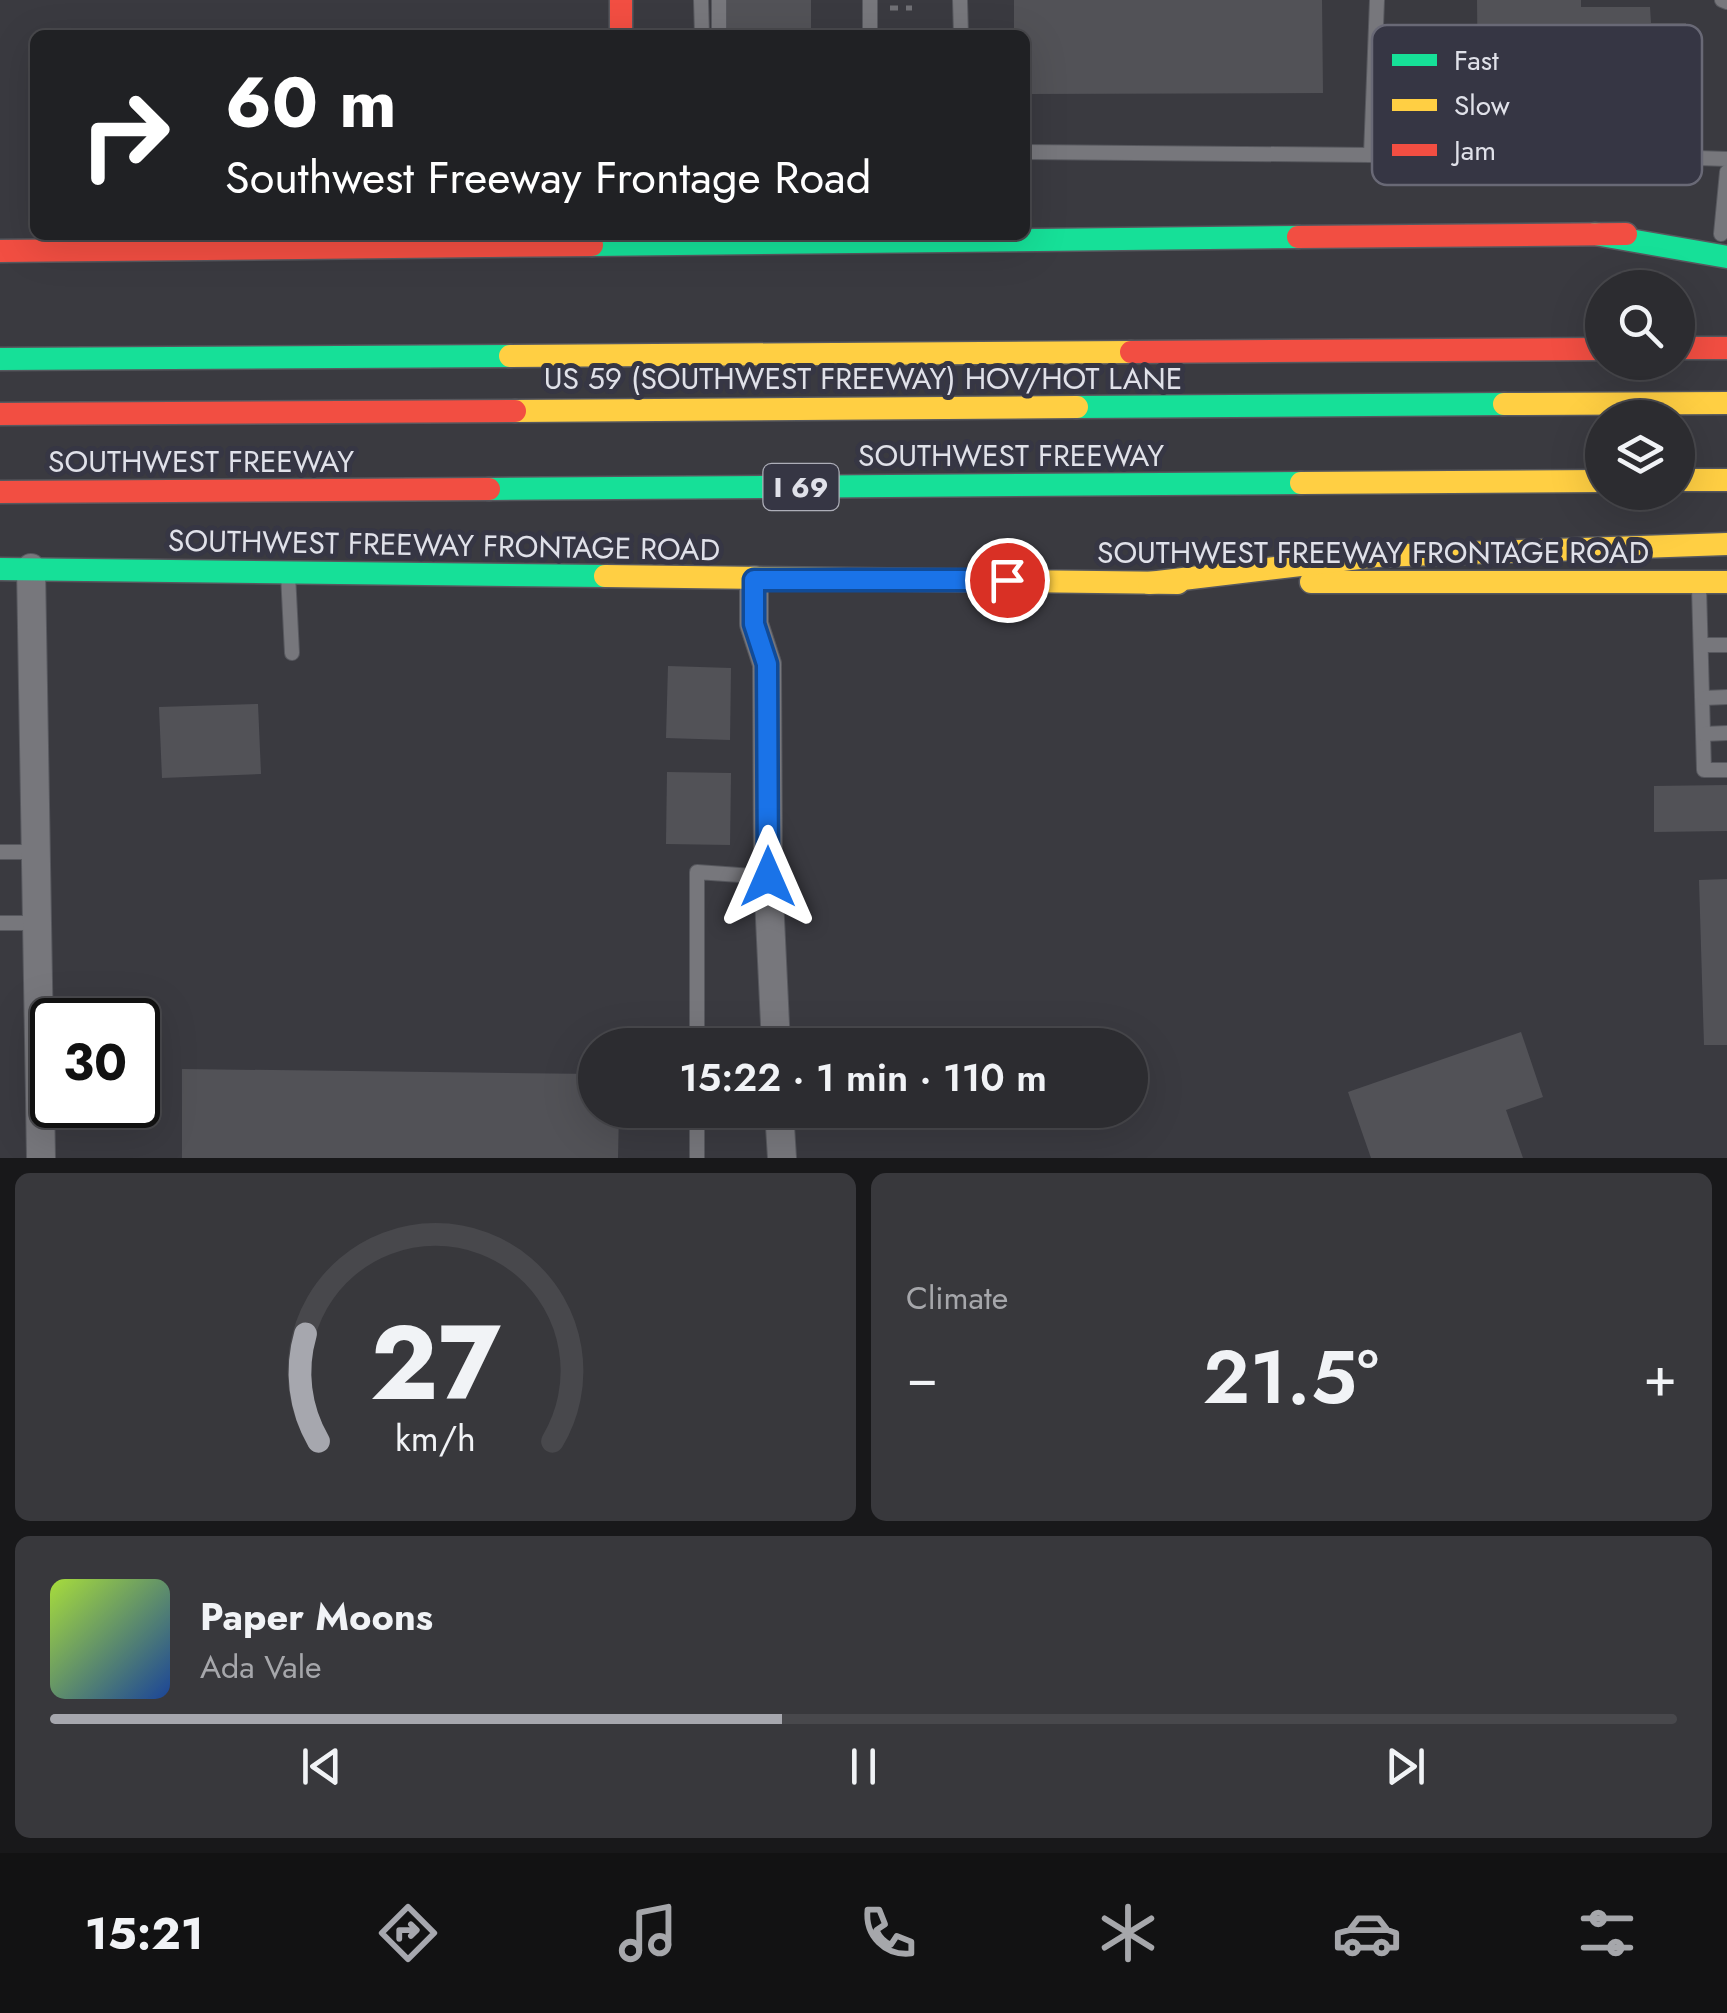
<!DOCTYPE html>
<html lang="en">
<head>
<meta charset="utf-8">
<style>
  :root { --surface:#2c2c30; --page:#38383c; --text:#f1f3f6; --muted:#a6a7ab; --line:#48484c; --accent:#a6a7ae }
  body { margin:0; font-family:Jost,sans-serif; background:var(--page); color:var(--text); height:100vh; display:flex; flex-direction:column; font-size:38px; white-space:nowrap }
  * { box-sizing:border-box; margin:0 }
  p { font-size:32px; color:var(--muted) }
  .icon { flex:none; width:55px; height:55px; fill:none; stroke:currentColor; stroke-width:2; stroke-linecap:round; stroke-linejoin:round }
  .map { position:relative; height:1158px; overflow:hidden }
  .details { display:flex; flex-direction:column; gap:15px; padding:15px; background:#18181a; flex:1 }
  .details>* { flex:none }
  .hud { position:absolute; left:30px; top:30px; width:1000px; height:210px; border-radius:15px; box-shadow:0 10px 40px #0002,0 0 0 2px var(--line); background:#202124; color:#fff; overflow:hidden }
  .controls { position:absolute; left:1585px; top:270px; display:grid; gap:20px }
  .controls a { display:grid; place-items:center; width:110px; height:110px; border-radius:50%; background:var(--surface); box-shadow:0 10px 40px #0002,0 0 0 2px var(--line); font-size:50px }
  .speed { position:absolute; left:30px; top:998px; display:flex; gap:20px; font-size:50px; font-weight:700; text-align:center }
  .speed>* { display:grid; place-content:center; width:130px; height:130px; border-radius:50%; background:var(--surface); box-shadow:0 10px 40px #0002,0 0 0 2px var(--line); line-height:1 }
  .speed .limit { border:5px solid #111; border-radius:15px; background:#fff; color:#111 }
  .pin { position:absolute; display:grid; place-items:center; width:85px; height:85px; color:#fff; margin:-42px; border:5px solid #fff; border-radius:50%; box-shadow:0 2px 10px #0007 }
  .me { position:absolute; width:110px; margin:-55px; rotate:0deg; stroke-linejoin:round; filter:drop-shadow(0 0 8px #0008) }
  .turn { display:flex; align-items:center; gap:35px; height:210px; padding:0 30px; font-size:45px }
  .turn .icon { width:130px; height:130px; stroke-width:2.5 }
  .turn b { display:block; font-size:70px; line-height:85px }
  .big { font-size:75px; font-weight:600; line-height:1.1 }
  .details .tile { flex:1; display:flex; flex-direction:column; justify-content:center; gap:15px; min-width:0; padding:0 35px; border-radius:15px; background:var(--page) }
  .details .dial { align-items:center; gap:0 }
  .dial svg { height:260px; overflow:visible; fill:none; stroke:var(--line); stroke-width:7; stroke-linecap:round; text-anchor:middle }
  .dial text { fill:var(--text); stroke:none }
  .song { display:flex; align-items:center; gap:30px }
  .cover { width:120px; height:120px; border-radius:15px; background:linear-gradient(135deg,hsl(80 70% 55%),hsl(220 70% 35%)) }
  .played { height:10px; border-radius:5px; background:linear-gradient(90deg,var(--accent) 45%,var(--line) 45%) }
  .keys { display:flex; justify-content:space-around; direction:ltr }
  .heat { display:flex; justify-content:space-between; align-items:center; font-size:55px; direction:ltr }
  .details .tiles { flex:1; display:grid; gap:15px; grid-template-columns:1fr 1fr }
  .tile:last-child { grid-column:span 2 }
  .trip { position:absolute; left:578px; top:1028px; width:570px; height:100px; border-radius:50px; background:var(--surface); box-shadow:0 10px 40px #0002,0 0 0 2px var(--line); font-weight:600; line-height:100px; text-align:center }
  .dock { display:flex; height:160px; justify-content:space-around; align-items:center; background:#121213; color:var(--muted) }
  .dock .icon { width:70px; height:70px }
  .dock .selected { color:var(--accent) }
  .dock b { font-size:45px; color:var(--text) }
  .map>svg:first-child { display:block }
  .building { fill:#525257 }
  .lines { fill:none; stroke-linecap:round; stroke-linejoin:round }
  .lane-casing { stroke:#57585e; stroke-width:16 }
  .street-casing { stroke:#57585e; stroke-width:30 }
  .fast-casing { stroke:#57585e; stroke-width:25 }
  .slow-casing { stroke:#57585e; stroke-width:25 }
  .jam-casing { stroke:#57585e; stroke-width:25 }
  .path { stroke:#707075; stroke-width:5; stroke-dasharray:8 8; stroke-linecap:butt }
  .lane { stroke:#77777c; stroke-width:14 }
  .street { stroke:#77777c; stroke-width:28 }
  .fast { stroke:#16e098; stroke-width:22 }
  .slow { stroke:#ffcf43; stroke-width:22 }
  .jam { stroke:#f24e42; stroke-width:22 }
  .route-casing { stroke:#114b97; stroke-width:25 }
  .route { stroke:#1a73e8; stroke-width:18 }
  .labels { text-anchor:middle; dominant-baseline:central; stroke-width:10; stroke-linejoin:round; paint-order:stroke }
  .shield { fill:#363644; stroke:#adaeb8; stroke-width:2.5 }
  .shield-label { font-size:28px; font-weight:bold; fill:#e0e1e9 }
  .street-label { font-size:30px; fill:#e0e1e9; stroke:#363644 }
  .key { fill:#363644; stroke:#696976; stroke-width:2.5 }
  .key-label { font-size:28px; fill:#e0e1e9 }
</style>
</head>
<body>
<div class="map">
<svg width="1727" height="1158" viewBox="0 0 1727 1158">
  <rect width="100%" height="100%" fill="#3a3a40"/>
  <!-- building -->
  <g class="building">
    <rect x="725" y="0" width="86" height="35"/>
    <path d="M1014,0H1322L1323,93L1025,94V35H1014Z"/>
    <path d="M1477,0H1581V7H1650L1651,23H1686L1687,93H1478Z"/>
    <path d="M668,666L731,668L730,740L666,738Z"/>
    <path d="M258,704L261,774L162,778L159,707Z"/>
    <path d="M667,772L731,773L730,845L666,844Z"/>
    <path d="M1727,785V831L1654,832V786Z"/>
    <path d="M1727,879V1045H1704L1699,880Z"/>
    <path d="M1521,1032L1543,1097L1506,1110L1523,1158H1371L1348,1092Z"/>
    <path d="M182,1069L595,1074V1110H619L618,1158H182Z"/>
  </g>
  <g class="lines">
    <defs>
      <g id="lane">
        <path d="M701,0L702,35"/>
        <path d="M719,0V35"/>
        <path d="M960,0L961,35"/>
        <path d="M1722,0L1727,2"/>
        <path d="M870,35V0"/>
        <path d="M1469,150L1727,159"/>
        <path d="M1025,152L1371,155L1377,0"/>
        <path d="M1721,234L1727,172"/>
        <path d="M288,574L292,653"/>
        <path d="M1699,587L1704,770H1727"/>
        <path d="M1702,645H1727"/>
        <path d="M1704,698L1727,697"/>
        <path d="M1704,734L1727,733"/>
        <path d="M0,852H37"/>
        <path d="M0,923H38"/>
        <path d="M697,1045V872L768,877"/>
        <path d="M697,1110V1158"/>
      </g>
      <g id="street">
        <path d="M31,568L41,1158"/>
        <path d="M754,580V624L767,664L768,877L776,1045"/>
        <path d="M779,1110L782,1158"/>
      </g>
      <g id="fast">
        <path d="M1595,234L1727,257"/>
        <path d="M592,245L1298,237"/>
        <path d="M0,359L510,356"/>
        <path d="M1077,407L1504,404"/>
        <path d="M489,489L1301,483"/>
        <path d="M0,569L605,576"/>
      </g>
      <g id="slow">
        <path d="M510,356L1131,352"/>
        <path d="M1504,404L1727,403"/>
        <path d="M515,411L1077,407"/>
        <path d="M1678,480H1727"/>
        <path d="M1301,483L1602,481"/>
        <path d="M605,576L1178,583"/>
        <path d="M1311,582H1727"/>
        <path d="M1149,583L1376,556L1727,544"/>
      </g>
      <g id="jam">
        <path d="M621,0V35"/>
        <path d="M1298,237L1626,234"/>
        <path d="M0,251L592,245"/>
        <path d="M1678,348H1727"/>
        <path d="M1131,352L1602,349"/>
        <path d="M0,414L515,411"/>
        <path d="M0,492L489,489"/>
      </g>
    </defs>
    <!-- lane casing -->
    <use href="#lane" class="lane-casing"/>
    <!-- street casing -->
    <use href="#street" class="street-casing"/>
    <!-- fast casing -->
    <use href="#fast" class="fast-casing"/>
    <!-- slow casing -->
    <use href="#slow" class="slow-casing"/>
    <!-- jam casing -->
    <use href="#jam" class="jam-casing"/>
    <!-- path -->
    <path class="path" d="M890,8H912"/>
    <!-- lane -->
    <use href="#lane" class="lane"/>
    <!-- street -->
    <use href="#street" class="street"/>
    <!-- fast -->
    <use href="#fast" class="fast"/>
    <!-- slow -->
    <use href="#slow" class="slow"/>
    <!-- jam -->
    <use href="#jam" class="jam"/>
  </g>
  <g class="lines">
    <defs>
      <path id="route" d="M768,877L767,664L754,624V580H1007"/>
    </defs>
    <!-- route casing -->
    <use href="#route" class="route-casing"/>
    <!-- route -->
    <use href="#route" class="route"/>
  </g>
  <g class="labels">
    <!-- shield labels -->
    <rect class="shield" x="763.5" y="464" width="75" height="46" rx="8"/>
    <g class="shield-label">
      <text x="801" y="487">I 69</text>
    </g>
    <!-- street labels -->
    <g class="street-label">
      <text x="863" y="378">US 59 (SOUTHWEST FREEWAY) HOV/HOT LANE</text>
      <text x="1011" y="455">SOUTHWEST FREEWAY</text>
      <text x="201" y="461">SOUTHWEST FREEWAY</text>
      <text transform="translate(444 545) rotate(1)">SOUTHWEST FREEWAY FRONTAGE ROAD</text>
      <text x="1373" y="552">SOUTHWEST FREEWAY FRONTAGE ROAD</text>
    </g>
  </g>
  <!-- legend -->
  <rect x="1372" y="25" width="330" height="160" rx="15" class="key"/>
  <rect x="1392" y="54" width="45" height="12" fill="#16e098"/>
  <rect x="1392" y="99" width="45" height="12" fill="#ffcf43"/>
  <rect x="1392" y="144" width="45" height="12" fill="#f24e42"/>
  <g class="key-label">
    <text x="1454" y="70">Fast</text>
    <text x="1454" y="115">Slow</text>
    <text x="1454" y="160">Jam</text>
  </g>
</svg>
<div class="controls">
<a><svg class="icon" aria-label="search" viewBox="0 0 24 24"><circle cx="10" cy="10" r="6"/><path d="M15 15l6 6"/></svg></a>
<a><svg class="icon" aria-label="layers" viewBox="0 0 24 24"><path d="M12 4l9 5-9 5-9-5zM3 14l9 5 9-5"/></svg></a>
</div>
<div class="speed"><div class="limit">30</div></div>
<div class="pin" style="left:1007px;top:580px;background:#d93025"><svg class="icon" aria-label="arrive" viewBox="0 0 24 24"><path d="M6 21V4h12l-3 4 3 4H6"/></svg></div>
<svg class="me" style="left:768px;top:877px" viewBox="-20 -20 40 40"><path d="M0-17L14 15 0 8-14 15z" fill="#1a73e8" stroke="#fff" stroke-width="4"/></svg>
<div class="trip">15:22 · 1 min · 110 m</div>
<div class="hud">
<div class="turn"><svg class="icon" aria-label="right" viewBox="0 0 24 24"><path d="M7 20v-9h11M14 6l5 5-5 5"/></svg><div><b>60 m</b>Southwest Freeway Frontage Road</div></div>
</div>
</div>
<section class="details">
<div class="tiles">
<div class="tile dial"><svg viewBox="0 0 100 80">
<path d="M14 69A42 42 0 1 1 86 69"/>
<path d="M14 69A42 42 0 0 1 10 36" stroke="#a6a7ae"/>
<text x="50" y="56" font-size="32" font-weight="700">27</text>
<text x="50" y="72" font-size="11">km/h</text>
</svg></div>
<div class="tile"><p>Climate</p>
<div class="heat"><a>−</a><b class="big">21.5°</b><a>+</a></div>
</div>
<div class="tile">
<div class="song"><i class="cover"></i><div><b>Paper Moons</b><p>Ada Vale</p></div></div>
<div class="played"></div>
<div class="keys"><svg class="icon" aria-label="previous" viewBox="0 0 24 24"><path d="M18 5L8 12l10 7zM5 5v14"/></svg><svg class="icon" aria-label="pause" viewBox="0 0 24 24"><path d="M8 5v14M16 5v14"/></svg><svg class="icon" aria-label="next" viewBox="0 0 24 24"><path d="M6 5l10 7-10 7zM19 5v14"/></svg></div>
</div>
</div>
</section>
<nav class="dock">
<b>15:21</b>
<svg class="icon selected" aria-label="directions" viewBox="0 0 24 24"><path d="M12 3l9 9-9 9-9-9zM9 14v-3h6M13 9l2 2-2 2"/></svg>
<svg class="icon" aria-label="music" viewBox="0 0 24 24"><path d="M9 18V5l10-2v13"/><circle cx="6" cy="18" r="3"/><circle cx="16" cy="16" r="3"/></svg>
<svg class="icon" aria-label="phone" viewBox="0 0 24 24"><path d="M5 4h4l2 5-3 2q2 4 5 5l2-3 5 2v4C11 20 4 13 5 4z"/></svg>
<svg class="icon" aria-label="climate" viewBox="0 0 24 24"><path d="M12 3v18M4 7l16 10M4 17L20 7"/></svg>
<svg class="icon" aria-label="car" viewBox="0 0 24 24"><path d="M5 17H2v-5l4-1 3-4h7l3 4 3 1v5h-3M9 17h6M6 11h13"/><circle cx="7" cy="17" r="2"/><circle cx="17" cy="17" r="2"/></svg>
<svg class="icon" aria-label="filters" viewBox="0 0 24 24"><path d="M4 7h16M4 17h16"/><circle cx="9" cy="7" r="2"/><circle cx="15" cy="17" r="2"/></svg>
</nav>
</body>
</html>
